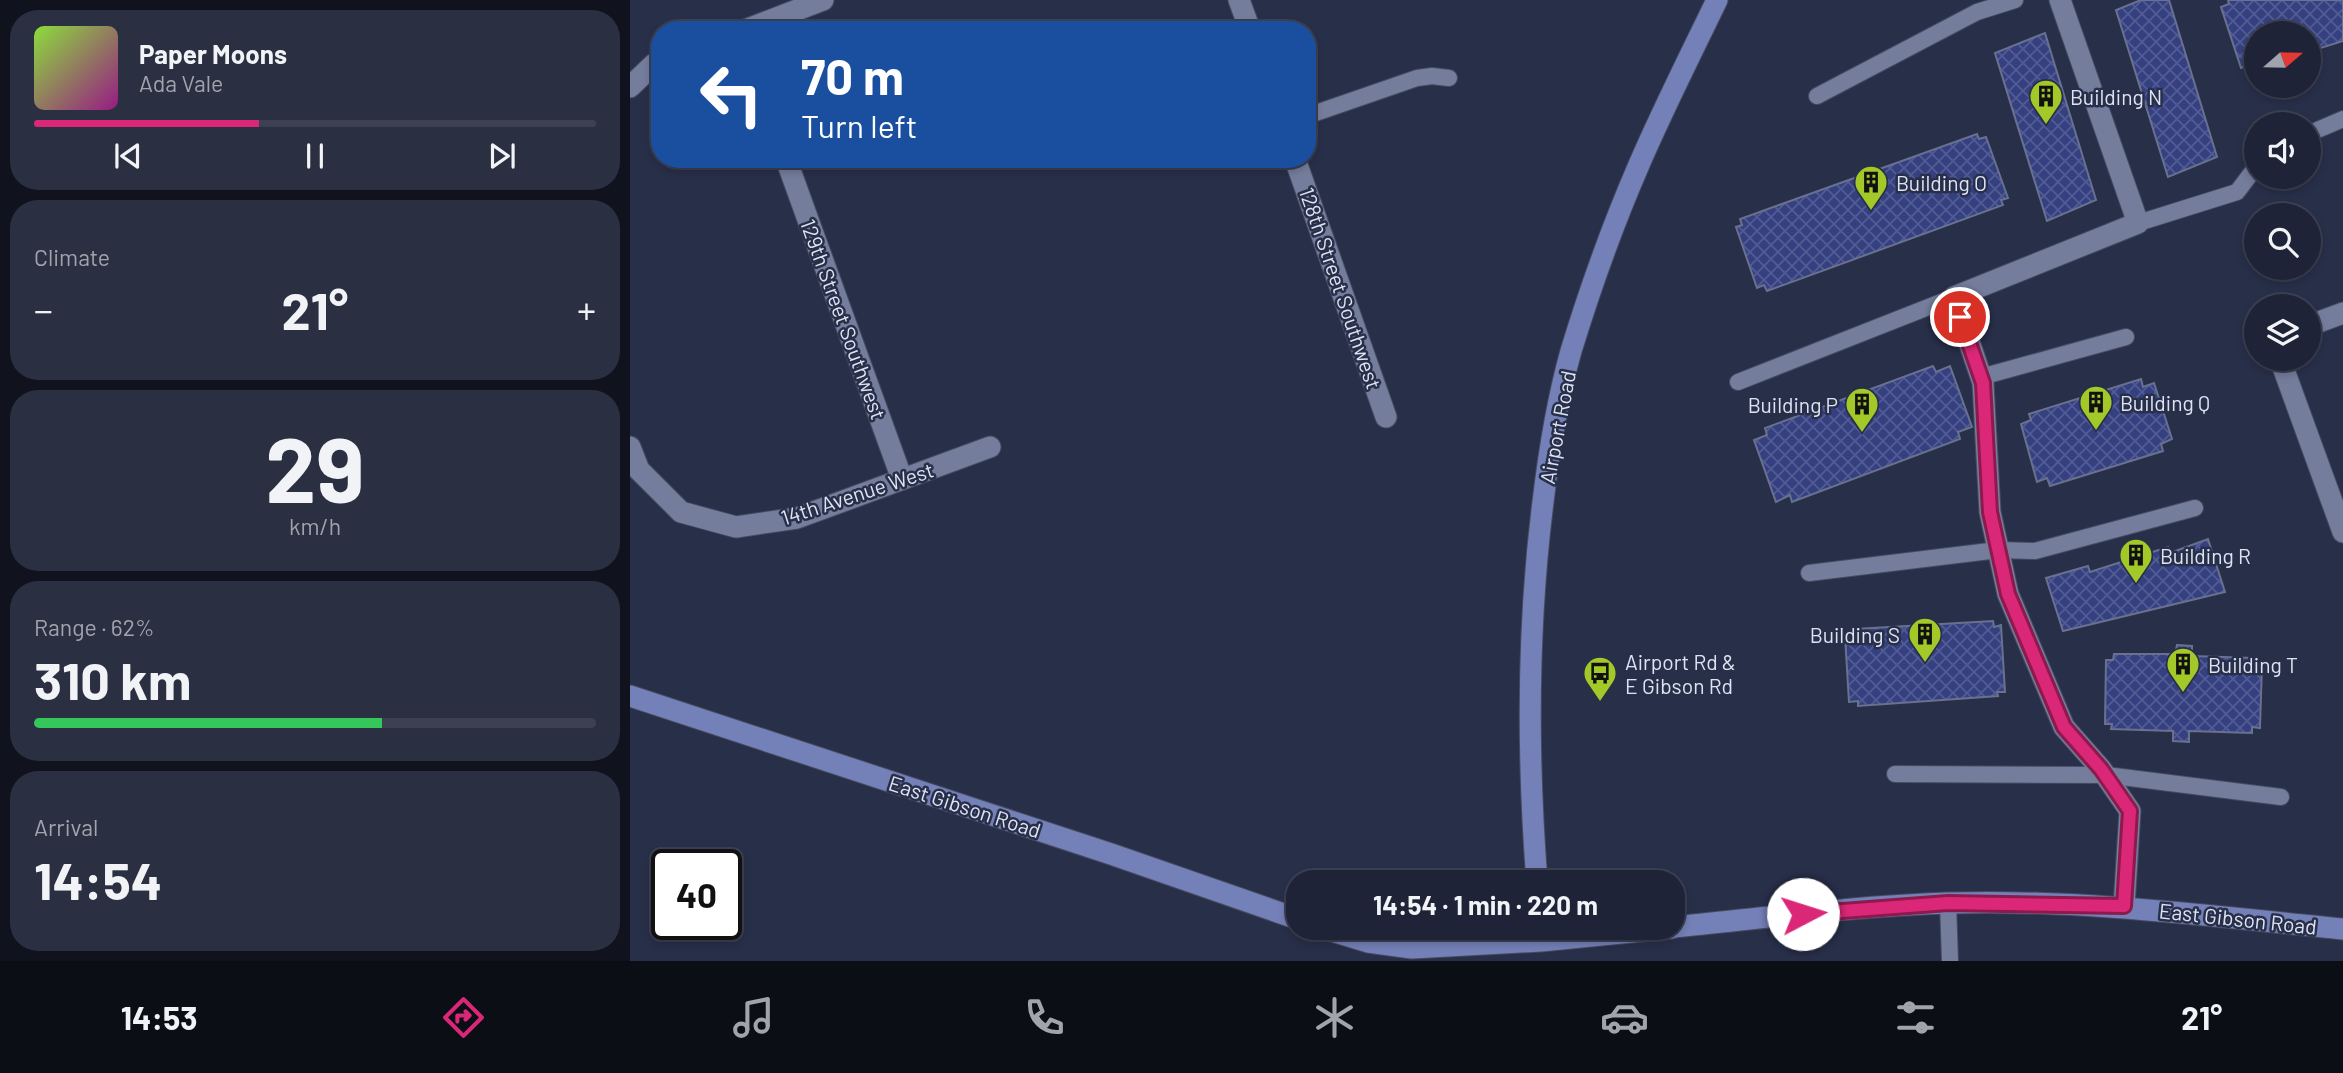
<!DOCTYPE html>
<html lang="en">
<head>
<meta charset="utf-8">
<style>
  :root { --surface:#1e2337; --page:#2b2f42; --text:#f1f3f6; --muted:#a1a4ad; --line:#3c4052; --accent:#db2777 }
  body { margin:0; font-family:Barlow,sans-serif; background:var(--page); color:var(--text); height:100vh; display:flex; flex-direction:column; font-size:26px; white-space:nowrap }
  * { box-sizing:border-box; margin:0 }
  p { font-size:23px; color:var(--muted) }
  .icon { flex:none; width:38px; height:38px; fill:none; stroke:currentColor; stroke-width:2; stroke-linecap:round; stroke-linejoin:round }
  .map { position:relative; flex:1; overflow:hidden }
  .drawer { display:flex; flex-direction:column; gap:10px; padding:10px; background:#10131e; width:630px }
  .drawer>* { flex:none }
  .top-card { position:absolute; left:21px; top:21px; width:665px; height:147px; border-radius:28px; box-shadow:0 4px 10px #0003,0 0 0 2px var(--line); background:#1a4fa0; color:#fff; overflow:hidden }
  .needle { width:46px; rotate:70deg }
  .controls { position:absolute; left:1614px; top:21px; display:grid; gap:14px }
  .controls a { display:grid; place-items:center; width:77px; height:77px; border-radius:50%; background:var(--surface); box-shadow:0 4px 10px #0003,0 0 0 2px var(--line); font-size:35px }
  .speed { position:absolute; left:21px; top:849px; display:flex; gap:14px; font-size:35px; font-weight:700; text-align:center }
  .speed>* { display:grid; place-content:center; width:91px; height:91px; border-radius:50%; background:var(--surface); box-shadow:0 4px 10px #0003,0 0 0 2px var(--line); line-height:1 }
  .speed .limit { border:4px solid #111; border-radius:10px; background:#fff; color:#111 }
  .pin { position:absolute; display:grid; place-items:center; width:60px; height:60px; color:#fff; margin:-30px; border:4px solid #fff; border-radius:50%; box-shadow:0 2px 7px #0007 }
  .me { position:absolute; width:77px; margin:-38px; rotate:85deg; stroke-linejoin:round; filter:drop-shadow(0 0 5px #0008) }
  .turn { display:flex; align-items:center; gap:24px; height:147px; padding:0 35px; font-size:32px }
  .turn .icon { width:91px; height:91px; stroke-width:2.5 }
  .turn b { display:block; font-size:49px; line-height:60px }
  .big { font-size:52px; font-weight:700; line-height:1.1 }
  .drawer .widget { flex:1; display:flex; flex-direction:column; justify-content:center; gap:10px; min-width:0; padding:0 24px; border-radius:28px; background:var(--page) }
  .drawer .dial { align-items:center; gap:0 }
  .dial b { font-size:91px; line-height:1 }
  .song { display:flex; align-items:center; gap:21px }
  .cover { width:84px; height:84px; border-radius:10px; background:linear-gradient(135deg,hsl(90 70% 55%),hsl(310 70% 35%)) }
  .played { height:7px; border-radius:4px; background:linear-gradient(90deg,var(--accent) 40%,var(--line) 40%) }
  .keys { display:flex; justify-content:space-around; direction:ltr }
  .heat { display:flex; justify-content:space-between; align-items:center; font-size:38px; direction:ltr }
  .charge { height:10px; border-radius:5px; background:linear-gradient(90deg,#34c759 62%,var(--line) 0) }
  .trip { position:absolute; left:656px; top:870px; width:399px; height:70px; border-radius:28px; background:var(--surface); box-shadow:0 4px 10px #0003,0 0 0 2px var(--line); font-weight:700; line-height:70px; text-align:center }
  .tabs { display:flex; height:112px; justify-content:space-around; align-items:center; background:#0c0e16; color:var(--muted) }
  .tabs .icon { width:49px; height:49px }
  .tabs .current { color:var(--accent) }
  .tabs b { font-size:32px; color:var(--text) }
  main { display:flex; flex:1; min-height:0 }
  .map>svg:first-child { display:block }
  .building { fill:url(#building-cross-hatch); stroke:#68718f; stroke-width:2 }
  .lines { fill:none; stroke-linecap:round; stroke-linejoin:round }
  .lane-casing { stroke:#464b61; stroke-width:18 }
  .street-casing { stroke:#464b61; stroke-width:23 }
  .secondary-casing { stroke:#464b61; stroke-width:23 }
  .lane { stroke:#747d9c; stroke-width:16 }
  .street { stroke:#747d9c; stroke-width:21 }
  .secondary { stroke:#7481b8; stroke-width:21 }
  .route-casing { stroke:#8e194d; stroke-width:18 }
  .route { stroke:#db2777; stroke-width:12 }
  .labels { text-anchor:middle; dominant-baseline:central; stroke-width:5; stroke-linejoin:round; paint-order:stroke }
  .poi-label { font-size:21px; fill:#dee3f4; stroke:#282f49; text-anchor:start }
  .street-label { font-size:21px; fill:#dee3f4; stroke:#282f49 }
</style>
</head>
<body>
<main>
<section class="drawer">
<div class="widget">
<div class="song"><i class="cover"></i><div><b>Paper Moons</b><p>Ada Vale</p></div></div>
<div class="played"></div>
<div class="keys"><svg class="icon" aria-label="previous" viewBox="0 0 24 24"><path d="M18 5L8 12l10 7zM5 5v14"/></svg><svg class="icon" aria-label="pause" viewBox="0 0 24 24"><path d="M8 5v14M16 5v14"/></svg><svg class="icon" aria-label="next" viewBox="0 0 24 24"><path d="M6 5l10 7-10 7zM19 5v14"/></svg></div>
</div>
<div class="widget"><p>Climate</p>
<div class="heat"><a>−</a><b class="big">21°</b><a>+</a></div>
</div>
<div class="widget dial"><b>29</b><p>km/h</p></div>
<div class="widget"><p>Range · 62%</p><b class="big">310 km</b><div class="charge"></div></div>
<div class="widget"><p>Arrival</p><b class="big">14:54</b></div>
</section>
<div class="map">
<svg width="1713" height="961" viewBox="0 0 1713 961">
  <defs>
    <pattern id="building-cross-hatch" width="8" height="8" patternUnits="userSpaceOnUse" patternTransform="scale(1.75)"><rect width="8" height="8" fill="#354080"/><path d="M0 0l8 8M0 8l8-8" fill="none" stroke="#525b93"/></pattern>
  </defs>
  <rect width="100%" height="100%" fill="#282f49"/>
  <!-- building -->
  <g class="building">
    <path d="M1511,0H1539L1587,157L1538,177L1486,10Z"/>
    <path d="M1598,0H1713V41L1678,52V33H1626V69L1620,71L1618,65L1611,68L1591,7L1599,4Z"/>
    <path d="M1415,33L1466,200L1417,221L1365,53Z"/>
    <path d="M1347,134L1349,139L1356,137L1378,198L1371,200L1373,205L1137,291L1134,285L1127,288L1106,227L1112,225L1110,219Z"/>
    <path d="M1303,366L1306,372L1320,366L1342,427L1328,432L1330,439L1162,502L1160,495L1146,502L1124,440L1137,435L1135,428Z"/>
    <path d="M1511,379L1513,387L1524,383L1542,439L1531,444L1533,451L1420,486L1417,478L1407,482L1391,424L1401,420L1399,414Z"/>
    <path d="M1578,539L1595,592L1433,631L1416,578L1458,566L1460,572L1538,547L1540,553Z"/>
    <path d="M1363,621L1364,627L1371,625L1375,692H1367L1368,696L1228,706V701L1219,702L1215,636L1223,634L1225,629Z"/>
    <path d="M1547,645L1562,646V656L1624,658V664H1632L1630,728L1622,727V733L1559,731V742L1543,741V731L1481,729L1482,724H1475L1476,660H1483L1484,654H1545Z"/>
  </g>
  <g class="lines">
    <defs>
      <g id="lane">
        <path d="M1187,96L1347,12L1385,0"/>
        <path d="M677,116L787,78L802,76L819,78"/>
        <path d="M1678,134L1713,119"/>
        <path d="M1508,223L1607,192L1626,167"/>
        <path d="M1351,377L1496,337"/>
        <path d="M1108,382L1324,297"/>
        <path d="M1179,573L1368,550L1405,551L1565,508"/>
        <path d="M1265,774L1476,775L1651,797"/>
        <path d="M1318,903L1320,961"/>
      </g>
      <g id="street">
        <path d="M609,0L620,30"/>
        <path d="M1430,0L1508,223L1324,297L1353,383L1360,512L1378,594L1434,727L1471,769L1500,811L1494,907"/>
        <path d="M115,30L193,0"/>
        <path d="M0,87L24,64L30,62"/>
        <path d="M156,159L272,479"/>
        <path d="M665,159L756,417"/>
        <path d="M1678,326L1713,313"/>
        <path d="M1650,359L1713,532"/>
        <path d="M0,447L9,470L51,512L106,527L167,518L360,447"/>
      </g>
      <g id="secondary">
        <path d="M0,696L481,854L668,919"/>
        <path d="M907,882C897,754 897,629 913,502C919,451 927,401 941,351C960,289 982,227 1008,167C1032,111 1060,56 1087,0"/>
        <path d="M1043,927C1134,918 1226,906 1317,903C1450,899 1581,916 1713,929"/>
        <path d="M692,928L738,942L782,948L911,941L1042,928"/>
      </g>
    </defs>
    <!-- lane casing -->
    <use href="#lane" class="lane-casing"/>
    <!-- street casing -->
    <use href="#street" class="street-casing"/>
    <!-- secondary casing -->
    <use href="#secondary" class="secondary-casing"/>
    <!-- lane -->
    <use href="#lane" class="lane"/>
    <!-- street -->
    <use href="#street" class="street"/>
    <!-- secondary -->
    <use href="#secondary" class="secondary"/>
  </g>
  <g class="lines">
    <defs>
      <path id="route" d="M1173,914L1318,903L1494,906L1500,811L1471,769L1434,727L1378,594L1360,512L1353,383L1330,317"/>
    </defs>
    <!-- route casing -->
    <use href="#route" class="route-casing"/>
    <!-- route -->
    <use href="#route" class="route"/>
  </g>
  <!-- icons -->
  <defs>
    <symbol id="building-pin" viewBox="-11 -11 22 30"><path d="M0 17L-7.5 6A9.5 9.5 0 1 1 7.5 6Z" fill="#a2c927" stroke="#282f49"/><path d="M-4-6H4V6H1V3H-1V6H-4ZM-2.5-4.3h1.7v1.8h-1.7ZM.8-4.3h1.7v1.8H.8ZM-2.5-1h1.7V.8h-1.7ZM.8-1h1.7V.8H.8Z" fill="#111"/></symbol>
    <symbol id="bus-pin" viewBox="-11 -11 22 30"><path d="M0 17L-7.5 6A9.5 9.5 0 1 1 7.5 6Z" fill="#a2c927" stroke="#282f49"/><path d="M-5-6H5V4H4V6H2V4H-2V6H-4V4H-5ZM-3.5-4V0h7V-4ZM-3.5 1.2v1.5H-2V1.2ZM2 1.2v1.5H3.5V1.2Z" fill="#111"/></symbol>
  </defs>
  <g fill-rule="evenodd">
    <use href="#building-pin" x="1397" y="77" width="38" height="52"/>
    <use href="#building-pin" x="1222" y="163" width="38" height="52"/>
    <use href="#building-pin" x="1447" y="383" width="38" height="52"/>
    <use href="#building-pin" x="1213" y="385" width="38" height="52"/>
    <use href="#building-pin" x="1487" y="536" width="38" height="52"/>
    <use href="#building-pin" x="1276" y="615" width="38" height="52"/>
    <use href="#building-pin" x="1534" y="645" width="38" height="52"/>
    <use href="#bus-pin" x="951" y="654" width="38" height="52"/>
  </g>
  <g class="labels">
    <!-- poi labels -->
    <g class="poi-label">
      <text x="1440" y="96">Building N</text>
      <text x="1266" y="182">Building O</text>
      <text x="1490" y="402">Building Q</text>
      <text x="1208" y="404" text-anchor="end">Building P</text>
      <text x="1530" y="555">Building R</text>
      <text x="1270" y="634" text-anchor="end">Building S</text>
      <text x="995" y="661">Airport Rd &amp;<tspan x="995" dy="24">E Gibson Rd</tspan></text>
      <text x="1578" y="664">Building T</text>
    </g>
    <!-- street labels -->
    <g class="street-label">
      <text transform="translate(711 288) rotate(71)">128th Street Southwest</text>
      <text transform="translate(214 319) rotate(70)">129th Street Southwest</text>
      <text transform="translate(927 427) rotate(-79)">Airport Road</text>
      <text transform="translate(227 493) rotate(-18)">14th Avenue West</text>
      <text transform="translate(335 806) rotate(18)">East Gibson Road</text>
      <text transform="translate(1608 918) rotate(6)">East Gibson Road</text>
    </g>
  </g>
</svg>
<div class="controls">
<a><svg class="needle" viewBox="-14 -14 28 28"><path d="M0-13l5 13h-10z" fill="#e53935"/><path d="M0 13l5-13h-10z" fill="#a1a4ad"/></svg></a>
<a><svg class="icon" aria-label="sound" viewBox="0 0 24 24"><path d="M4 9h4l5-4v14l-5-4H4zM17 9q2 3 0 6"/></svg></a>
<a><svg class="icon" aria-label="search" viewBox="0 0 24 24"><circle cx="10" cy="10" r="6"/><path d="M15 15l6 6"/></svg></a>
<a><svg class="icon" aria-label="layers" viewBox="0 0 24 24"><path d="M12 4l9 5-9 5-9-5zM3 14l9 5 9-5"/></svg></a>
</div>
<div class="speed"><div class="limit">40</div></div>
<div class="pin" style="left:1330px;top:317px;background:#d93025"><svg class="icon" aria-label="arrive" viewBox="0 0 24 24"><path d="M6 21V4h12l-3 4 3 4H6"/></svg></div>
<svg class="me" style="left:1173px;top:914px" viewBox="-20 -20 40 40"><circle r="19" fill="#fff"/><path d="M0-13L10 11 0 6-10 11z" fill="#db2777"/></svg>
<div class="trip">14:54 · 1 min · 220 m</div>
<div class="top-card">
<div class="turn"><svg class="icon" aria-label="left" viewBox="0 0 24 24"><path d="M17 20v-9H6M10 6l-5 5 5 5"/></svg><div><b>70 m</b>Turn left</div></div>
</div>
</div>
</main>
<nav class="tabs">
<b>14:53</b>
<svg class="icon current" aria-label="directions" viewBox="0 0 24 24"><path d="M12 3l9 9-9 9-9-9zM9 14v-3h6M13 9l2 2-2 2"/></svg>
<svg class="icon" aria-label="music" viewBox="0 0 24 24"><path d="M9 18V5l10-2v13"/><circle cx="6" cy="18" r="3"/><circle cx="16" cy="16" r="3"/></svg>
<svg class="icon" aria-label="phone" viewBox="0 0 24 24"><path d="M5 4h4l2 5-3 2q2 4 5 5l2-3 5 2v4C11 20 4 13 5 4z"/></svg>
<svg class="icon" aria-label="climate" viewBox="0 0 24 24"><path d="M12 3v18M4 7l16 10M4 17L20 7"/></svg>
<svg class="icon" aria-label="car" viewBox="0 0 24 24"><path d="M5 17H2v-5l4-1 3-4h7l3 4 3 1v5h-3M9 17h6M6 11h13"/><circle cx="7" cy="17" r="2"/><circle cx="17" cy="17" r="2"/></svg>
<svg class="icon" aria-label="filters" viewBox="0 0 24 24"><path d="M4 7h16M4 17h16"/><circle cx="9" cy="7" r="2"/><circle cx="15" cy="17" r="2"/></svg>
<b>21°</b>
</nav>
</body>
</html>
